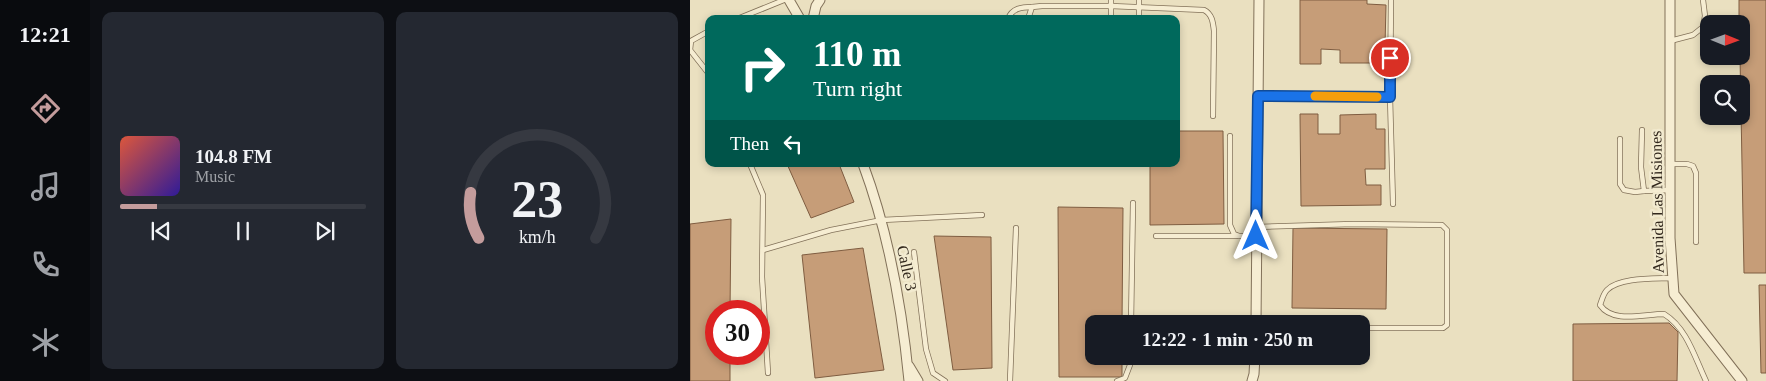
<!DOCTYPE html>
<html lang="en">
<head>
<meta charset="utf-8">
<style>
  :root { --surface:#171b24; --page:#242831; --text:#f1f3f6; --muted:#9ea1a6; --line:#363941; --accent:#c49c9c }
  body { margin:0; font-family:Georgia,serif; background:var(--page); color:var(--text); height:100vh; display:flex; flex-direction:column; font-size:19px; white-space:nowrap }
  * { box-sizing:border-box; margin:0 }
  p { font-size:16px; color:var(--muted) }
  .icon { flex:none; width:28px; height:28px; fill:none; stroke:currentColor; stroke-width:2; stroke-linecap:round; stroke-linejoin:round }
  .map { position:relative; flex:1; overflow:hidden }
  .side { display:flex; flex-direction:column; gap:12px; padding:12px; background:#0d0f14; width:600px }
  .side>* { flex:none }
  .hud { position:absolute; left:15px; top:15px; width:475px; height:152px; border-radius:10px; box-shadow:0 2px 8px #0003; background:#00695c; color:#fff; overflow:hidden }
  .needle { width:32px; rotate:91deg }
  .fabs { position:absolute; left:1010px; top:15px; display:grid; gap:10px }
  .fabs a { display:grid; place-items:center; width:50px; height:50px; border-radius:10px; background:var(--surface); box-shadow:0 2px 8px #0003; font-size:25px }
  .speed { position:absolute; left:15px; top:300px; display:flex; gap:10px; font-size:25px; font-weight:700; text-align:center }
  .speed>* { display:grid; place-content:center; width:65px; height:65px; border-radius:50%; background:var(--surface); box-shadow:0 2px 8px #0003; line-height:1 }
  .speed .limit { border:8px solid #d22; background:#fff; color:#111 }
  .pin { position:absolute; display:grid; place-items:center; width:42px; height:42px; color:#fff; margin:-21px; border:2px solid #fff; border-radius:50%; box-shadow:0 1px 5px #0007 }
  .me { position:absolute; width:55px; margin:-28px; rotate:0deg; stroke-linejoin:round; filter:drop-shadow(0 0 4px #0008) }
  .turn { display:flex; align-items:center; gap:18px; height:105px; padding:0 25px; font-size:22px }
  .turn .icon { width:65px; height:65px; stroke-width:2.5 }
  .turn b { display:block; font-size:35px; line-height:42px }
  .then { display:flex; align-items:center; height:48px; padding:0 25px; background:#0003; gap:10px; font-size:19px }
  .side .tile { flex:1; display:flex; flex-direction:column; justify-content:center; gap:8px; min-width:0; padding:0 18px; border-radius:10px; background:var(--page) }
  .side .dial { align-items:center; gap:0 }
  .dial svg { height:130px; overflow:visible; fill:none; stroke:var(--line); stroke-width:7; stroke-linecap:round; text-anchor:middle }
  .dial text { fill:var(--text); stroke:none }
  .song { display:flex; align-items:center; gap:15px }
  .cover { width:60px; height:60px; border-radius:8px; background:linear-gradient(135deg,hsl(10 70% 55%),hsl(250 70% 35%)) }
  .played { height:5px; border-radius:2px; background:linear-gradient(90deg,var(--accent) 15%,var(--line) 15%) }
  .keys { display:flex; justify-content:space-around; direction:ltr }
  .side .tiles { flex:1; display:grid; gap:12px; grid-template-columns:repeat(2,1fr) }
  .trip { position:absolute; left:395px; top:315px; width:285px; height:50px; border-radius:10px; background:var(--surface); box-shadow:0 2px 8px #0003; font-weight:700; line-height:50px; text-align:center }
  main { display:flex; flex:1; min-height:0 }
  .dock { display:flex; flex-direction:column; width:90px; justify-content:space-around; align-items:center; background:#090b0e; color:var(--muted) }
  .dock .icon { width:35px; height:35px }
  .dock .selected { color:var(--accent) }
  .dock b { font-size:22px; color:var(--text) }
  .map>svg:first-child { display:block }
  .building { fill:#c69d78; stroke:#7f5d41 }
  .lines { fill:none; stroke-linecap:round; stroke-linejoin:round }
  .service-casing { stroke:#827159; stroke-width:6 }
  .minor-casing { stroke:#827159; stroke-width:11 }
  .service { stroke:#f6edd2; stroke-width:4.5 }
  .minor { stroke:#f6edd2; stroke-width:9 }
  .route-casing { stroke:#114b97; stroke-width:12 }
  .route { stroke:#1a73e8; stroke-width:9 }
  .slow { stroke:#f59e0b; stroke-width:9 }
  .labels { text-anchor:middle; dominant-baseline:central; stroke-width:5; stroke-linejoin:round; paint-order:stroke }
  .street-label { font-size:16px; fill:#32281d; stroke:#f2eacf }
</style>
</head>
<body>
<main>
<nav class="dock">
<b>12:21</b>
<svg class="icon selected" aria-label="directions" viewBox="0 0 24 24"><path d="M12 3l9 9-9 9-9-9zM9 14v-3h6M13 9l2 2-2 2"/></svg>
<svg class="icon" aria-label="music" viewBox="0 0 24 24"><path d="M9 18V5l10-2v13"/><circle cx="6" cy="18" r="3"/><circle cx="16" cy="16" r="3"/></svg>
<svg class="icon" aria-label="phone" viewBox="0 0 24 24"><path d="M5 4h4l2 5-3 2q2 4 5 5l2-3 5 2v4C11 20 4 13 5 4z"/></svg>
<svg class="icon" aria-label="climate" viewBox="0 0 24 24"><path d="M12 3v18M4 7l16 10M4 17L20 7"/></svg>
</nav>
<section class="side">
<div class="tiles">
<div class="tile">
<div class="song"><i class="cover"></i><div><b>104.8 FM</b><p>Music</p></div></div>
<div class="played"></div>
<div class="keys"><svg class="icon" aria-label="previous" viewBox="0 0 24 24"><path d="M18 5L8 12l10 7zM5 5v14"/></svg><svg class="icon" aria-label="pause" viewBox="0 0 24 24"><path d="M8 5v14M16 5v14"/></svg><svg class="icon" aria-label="next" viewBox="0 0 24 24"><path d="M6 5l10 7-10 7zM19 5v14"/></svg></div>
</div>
<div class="tile dial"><svg viewBox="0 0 100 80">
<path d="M14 69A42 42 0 1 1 86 69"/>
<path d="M14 69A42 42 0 0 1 9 41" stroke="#c49c9c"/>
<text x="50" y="56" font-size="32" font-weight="700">23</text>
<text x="50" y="72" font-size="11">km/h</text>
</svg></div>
</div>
</section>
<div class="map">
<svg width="1076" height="381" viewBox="0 0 1076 381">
  <rect width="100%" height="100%" fill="#eae0c0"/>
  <!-- building -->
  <g class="building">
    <path d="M610,0H677V4L696,5L695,46H686V63H650V50L631,49V64H610Z"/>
    <path d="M1049,0H1076V273H1054L1050,56H1051V24H1049Z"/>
    <path d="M610,114H628V134H650V115L686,114V129H695V169H675L676,185H691V205L611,206Z"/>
    <path d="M486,131H533L534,224L460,225V164H486Z"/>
    <path d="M97,164H149L164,202L121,218Z"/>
    <path d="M368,207L433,208L432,324H404V356H432V377H369Z"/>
    <path d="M41,219L40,311H26V354H40V381H0V224Z"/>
    <path d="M603,228L697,229L696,309L602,308Z"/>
    <path d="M244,236L301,237L302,368L263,370Z"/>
    <path d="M173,248L194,370L125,378L112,255Z"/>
    <path d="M1069,285H1076V373H1071Z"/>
    <path d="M979,323L988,332L987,381H883V324Z"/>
  </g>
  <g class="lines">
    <defs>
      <g id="service">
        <path d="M47,19L94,0"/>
        <path d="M318,19C322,8 332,7 342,7"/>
        <path d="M338,19L342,7L352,6H421L514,10C522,14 523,22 524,31L523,116"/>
        <path d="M421,19V0"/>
        <path d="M449,19V0"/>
        <path d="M19,31L1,41L0,50L19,74"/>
        <path d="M980,41L1003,35L1013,27L1015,16L1013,0"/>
        <path d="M568,96L700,97L701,0"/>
        <path d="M700,97L703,204"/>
        <path d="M952,130L951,167L954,191L980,190"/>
        <path d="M540,136V225L544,234L549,236"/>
        <path d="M930,139V184L934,190L945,192L954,191"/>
        <path d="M60,164L73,195L72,277L78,373"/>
        <path d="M980,164H997L1003,166L1006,173V242"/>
        <path d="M567,227L663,224L752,225L757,230V325L753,328H671"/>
        <path d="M466,236H566"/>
        <path d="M73,250L141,230L192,220L292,215"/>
        <path d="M224,252L236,349L243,373L255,381"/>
        <path d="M983,278C965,279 930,277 917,290C913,294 912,300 910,305C923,324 954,314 974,314C997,328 1005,358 1016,381"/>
        <path d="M441,324L443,203"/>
        <path d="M320,381L326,228"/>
        <path d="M427,381L435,378L440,365V356"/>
      </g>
      <g id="minor">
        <path d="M99,0L110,19"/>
        <path d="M980,0V238L984,294L1052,381"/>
        <path d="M123,19L126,6L130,0"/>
        <path d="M173,164C199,234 212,307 219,381"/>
        <path d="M566,324L569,0"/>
        <path d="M219,366L228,381"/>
        <path d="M562,381L564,374L565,356"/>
      </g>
    </defs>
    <!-- service casing -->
    <use href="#service" class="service-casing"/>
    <!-- minor casing -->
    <use href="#minor" class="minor-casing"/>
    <!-- service -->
    <use href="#service" class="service"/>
    <!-- minor -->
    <use href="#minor" class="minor"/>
  </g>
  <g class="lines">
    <defs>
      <path id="route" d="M566,236L568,96L700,97V58"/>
    </defs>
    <!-- route casing -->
    <use href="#route" class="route-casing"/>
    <!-- route -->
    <use href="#route" class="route"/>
    <!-- slow -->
    <path class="slow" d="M625,96L687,97"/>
  </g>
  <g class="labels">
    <!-- street labels -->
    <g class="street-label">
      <text transform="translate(967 202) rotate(-91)">Avenida Las Misiones</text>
      <text transform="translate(217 268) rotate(78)">Calle 3</text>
    </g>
  </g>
</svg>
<div class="fabs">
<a><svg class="needle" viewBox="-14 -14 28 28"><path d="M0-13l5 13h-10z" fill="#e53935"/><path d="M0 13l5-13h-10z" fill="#9ea1a6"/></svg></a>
<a><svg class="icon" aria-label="search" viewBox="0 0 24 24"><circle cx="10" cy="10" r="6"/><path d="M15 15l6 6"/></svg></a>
</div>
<div class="speed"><div class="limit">30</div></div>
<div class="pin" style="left:700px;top:58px;background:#d93025"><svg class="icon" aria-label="arrive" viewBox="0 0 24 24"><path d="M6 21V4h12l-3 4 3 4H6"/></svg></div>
<svg class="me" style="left:566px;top:236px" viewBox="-20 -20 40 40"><path d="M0-17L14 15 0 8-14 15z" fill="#1a73e8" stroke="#fff" stroke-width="4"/></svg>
<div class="trip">12:22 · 1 min · 250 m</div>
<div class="hud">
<div class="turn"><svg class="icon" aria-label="right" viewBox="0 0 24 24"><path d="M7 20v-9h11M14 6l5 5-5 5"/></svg><div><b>110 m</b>Turn right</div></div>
<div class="then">Then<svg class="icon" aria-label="left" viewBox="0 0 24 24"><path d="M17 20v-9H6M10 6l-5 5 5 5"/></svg></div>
</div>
</div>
</main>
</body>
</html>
